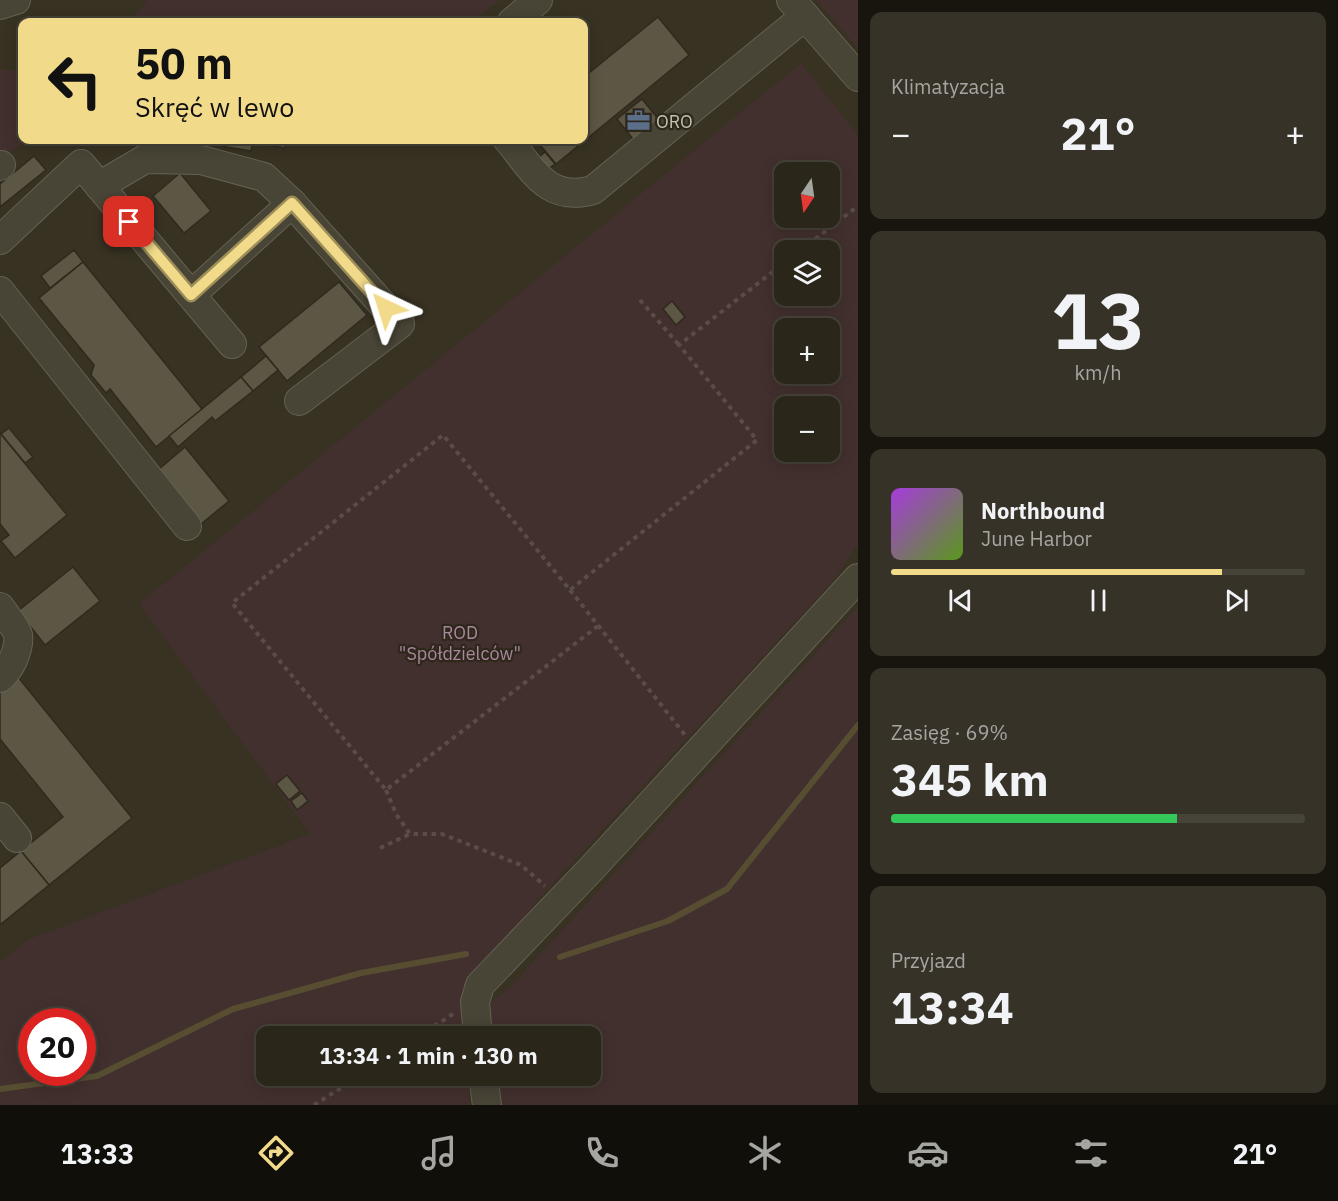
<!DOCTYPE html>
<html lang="pl">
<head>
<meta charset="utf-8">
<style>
  :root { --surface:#2a261a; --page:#363227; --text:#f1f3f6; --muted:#a5a5a2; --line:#464339; --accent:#f1da89 }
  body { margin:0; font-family:"IBM Plex Sans",sans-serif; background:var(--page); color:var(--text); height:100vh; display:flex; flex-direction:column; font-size:22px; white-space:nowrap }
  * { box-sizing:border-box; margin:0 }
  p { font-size:20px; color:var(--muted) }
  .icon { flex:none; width:33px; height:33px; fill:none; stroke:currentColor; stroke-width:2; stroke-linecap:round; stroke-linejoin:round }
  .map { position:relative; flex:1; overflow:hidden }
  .side { display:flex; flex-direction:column; gap:12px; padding:12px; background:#17150e; width:480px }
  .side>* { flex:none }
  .banner { position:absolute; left:18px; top:18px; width:570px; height:126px; border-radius:12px; box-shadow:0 3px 15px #0003,0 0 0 2px var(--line); background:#f1da89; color:#111; overflow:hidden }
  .needle { width:39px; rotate:193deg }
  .controls { position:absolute; left:774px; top:162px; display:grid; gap:12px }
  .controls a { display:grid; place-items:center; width:66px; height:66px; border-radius:12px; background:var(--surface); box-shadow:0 3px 15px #0003,0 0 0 2px var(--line); font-size:30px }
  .speed { position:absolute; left:18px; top:1008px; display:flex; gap:12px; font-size:30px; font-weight:700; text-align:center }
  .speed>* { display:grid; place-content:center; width:78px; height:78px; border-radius:50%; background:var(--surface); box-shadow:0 3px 15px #0003,0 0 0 2px var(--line); line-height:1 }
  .speed .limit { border:9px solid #d22; background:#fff; color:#111 }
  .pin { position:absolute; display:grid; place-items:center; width:51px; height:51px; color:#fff; margin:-26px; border-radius:12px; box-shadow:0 3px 9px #0006 }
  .me { position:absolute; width:66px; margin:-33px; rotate:319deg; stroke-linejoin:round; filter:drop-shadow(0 0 4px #0008) }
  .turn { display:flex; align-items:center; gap:21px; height:126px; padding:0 18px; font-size:27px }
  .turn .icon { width:78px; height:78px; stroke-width:2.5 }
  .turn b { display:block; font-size:42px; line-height:51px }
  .big { font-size:45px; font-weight:700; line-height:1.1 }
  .side .tile { flex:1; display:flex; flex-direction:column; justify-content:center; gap:9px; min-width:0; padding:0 21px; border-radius:12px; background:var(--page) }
  .side .dial { align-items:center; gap:0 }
  .dial b { font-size:78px; line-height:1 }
  .song { display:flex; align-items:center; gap:18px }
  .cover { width:72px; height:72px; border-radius:9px; background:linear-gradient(135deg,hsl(280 70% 55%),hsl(90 70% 35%)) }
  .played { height:6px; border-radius:3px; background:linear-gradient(90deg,var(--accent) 80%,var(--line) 80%) }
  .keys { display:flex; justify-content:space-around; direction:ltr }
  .heat { display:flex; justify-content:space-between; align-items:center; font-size:33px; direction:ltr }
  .charge { height:9px; border-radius:4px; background:linear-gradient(90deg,#34c759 69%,var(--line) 0) }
  .trip { position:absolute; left:256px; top:1026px; width:345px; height:60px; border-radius:12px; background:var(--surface); box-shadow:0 3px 15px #0003,0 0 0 2px var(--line); font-weight:700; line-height:60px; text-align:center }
  .tabs { display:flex; height:96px; justify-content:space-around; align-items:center; background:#110f0a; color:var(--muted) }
  .tabs .icon { width:42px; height:42px }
  .tabs .current { color:var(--accent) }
  .tabs b { font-size:27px; color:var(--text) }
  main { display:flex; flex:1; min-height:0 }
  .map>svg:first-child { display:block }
  .green { fill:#42302e; fill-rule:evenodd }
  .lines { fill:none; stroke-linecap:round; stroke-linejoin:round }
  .stream { stroke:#574e32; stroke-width:6 }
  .building { fill:#5c5644; stroke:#2f2a1d; stroke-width:1.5 }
  .minor-casing { stroke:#666153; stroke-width:30 }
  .path { stroke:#5a4c46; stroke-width:4; stroke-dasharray:4.5 4.5; stroke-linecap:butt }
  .minor { stroke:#484436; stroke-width:28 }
  .route-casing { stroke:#9d8e59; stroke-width:15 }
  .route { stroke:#f1da89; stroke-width:10 }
  .labels { text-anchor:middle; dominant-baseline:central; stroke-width:4.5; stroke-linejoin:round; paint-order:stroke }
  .poi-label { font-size:18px; fill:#c4c0b0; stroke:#2d281b; text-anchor:start }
  .park-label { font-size:18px; fill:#a9879c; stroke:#2d281b }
</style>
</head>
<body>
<main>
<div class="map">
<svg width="858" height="1105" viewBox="0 0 858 1105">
  <rect width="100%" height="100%" fill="#383222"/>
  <!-- green -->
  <g class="green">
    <path d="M148,0H500L472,22H128Z"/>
    <path d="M816,0H858V48Z"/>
    <path d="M801,63L858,135V547H856L832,582L535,903L524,918L467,981L465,1036H267V1076H468L470,1105H0V962L27,940L310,834L139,604ZM784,172H830V218H784ZM784,250H830V296H784ZM784,328H830V374H784ZM784,406H830V452H784ZM32,1022H82V1072H32Z"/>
    <path d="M0,68L22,73V140H28L0,159Z"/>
    <path d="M858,606V1105H502L498,1076H591V1036H493L490,1003L511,986Z"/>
  </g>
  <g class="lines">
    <!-- stream -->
    <g class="stream">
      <path d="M560,957L668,921L727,889L858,725"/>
      <path d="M0,1089L97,1076L233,1009L361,973L466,954"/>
    </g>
  </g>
  <!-- building -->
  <g class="building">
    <path d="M658,17L689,55L556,164L536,140H584V77Z"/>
    <path d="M642,99L659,120L634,140L617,119Z"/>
    <path d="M184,140H253L251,151Z"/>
    <path d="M253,140H286L285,148L253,143Z"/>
    <path d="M545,152L555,164L548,169L539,157Z"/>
    <path d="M34,156L46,170L0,207V184Z"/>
    <path d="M180,173L211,211L184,233L153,196Z"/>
    <path d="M74,250L83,262L50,288L41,276Z"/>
    <path d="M83,262L202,409L156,447L110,389L106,393L91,375L94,365L39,298Z"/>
    <path d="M339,282L367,315L287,381L259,347Z"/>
    <path d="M672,301L685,317L676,325L663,309Z"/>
    <path d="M266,356L278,370L253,391L241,377Z"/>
    <path d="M241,377L253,391L215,421L212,417L178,447L169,436Z"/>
    <path d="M9,428L33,457L25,463L1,434Z"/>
    <path d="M0,433L67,515L15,558L1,541L9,535L0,524Z"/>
    <path d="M185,447L229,501L201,524L158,470Z"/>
    <path d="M73,567L100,601L45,645L18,611Z"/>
    <path d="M18,677L132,818L49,885L21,851L63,817L0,739V691Z"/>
    <path d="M287,775L300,791L289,800L276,784Z"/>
    <path d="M302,793L308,801L297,810L291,801Z"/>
    <path d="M21,851L49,885L0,925V868Z"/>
  </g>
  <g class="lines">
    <defs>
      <g id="minor">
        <path d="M791,0L858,77"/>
        <path d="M0,5L16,0"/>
        <path d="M512,22L538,0"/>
        <path d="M508,140C533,170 548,203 593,190L805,16"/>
        <path d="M0,166L1,165"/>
        <path d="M99,186L145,159L201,160L264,177L292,203L400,324L299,401"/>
        <path d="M0,240L81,164L232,344"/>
        <path d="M0,291L187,526"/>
        <path d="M191,295L292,203"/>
        <path d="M0,607C5,615 16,627 18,635C20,649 10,670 0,678"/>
        <path d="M0,817L17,838"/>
        <path d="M478,1036L475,1002L480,985L593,867L858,578"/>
        <path d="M483,1076L487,1105"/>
      </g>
    </defs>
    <!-- minor casing -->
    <use href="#minor" class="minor-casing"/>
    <!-- path -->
    <g class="path">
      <path d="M801,250L858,206"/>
      <path d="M640,300L679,345"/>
      <path d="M570,590L685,735"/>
      <path d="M598,626L386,790L232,603L443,435L570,590L757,440L679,345L784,263"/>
      <path d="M386,790L396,814L410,834H442L521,865L545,886"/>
      <path d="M380,848L410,834"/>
      <path d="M419,1036L453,1014"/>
      <path d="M314,1105L360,1076"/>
    </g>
    <!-- minor -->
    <use href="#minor" class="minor"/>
  </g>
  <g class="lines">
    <defs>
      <path id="route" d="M129,222L191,295L292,203L386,308"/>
    </defs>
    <!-- route casing -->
    <use href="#route" class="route-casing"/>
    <!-- route -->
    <use href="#route" class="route"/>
  </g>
  <!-- icons -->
  <defs>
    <symbol id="office-bare" viewBox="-9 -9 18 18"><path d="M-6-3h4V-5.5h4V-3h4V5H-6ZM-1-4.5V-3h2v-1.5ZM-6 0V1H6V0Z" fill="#5c6f8a" stroke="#2d281b" stroke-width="2.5" paint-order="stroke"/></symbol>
  </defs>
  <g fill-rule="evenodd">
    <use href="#office-bare" x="622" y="104" width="33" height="33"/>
  </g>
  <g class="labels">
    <!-- poi labels -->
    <g class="poi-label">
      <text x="656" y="121">ORO</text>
    </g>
    <!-- park labels -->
    <g class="park-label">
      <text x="460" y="632">ROD<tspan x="460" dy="21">"Spółdzielców"</tspan></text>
    </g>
  </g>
</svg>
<div class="controls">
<a><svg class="needle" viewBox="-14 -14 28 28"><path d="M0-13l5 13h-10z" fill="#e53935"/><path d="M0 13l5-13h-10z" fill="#a5a5a2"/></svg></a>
<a><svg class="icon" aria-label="layers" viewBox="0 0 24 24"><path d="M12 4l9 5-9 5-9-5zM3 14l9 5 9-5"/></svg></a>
<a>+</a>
<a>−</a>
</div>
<div class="speed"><div class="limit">20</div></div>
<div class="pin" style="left:129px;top:222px;background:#d93025"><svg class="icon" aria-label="arrive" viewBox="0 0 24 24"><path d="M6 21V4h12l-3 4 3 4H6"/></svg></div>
<svg class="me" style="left:386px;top:308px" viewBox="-20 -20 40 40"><path d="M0-17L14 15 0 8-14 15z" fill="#f1da89" stroke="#fff" stroke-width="4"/></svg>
<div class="trip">13:34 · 1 min · 130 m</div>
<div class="banner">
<div class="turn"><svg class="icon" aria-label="left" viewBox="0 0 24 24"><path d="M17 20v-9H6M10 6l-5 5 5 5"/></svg><div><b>50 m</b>Skręć w lewo</div></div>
</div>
</div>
<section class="side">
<div class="tile"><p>Klimatyzacja</p>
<div class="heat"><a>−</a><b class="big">21°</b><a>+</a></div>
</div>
<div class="tile dial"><b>13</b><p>km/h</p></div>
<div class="tile">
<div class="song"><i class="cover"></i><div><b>Northbound</b><p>June Harbor</p></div></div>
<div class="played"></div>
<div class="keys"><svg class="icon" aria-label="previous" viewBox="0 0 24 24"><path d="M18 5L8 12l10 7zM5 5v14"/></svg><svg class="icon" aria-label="pause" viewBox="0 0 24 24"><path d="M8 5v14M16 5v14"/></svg><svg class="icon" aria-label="next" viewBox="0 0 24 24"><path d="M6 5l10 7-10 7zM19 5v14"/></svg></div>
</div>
<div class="tile"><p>Zasięg · 69%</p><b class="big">345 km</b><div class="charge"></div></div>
<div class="tile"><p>Przyjazd</p><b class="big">13:34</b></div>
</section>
</main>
<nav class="tabs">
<b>13:33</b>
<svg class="icon current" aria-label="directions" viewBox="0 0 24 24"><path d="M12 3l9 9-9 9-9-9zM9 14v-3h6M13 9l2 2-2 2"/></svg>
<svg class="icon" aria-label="music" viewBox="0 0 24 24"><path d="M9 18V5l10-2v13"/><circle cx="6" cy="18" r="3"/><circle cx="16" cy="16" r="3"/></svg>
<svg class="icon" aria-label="phone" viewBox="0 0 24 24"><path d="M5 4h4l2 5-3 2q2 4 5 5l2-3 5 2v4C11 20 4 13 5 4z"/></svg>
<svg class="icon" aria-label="climate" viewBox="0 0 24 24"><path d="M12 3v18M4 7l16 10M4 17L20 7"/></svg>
<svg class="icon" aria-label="car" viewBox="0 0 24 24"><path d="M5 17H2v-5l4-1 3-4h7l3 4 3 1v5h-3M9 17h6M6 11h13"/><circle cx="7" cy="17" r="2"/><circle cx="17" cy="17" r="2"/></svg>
<svg class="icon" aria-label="filters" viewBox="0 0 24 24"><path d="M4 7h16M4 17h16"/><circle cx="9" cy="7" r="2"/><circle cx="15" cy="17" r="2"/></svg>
<b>21°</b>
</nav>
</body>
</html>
